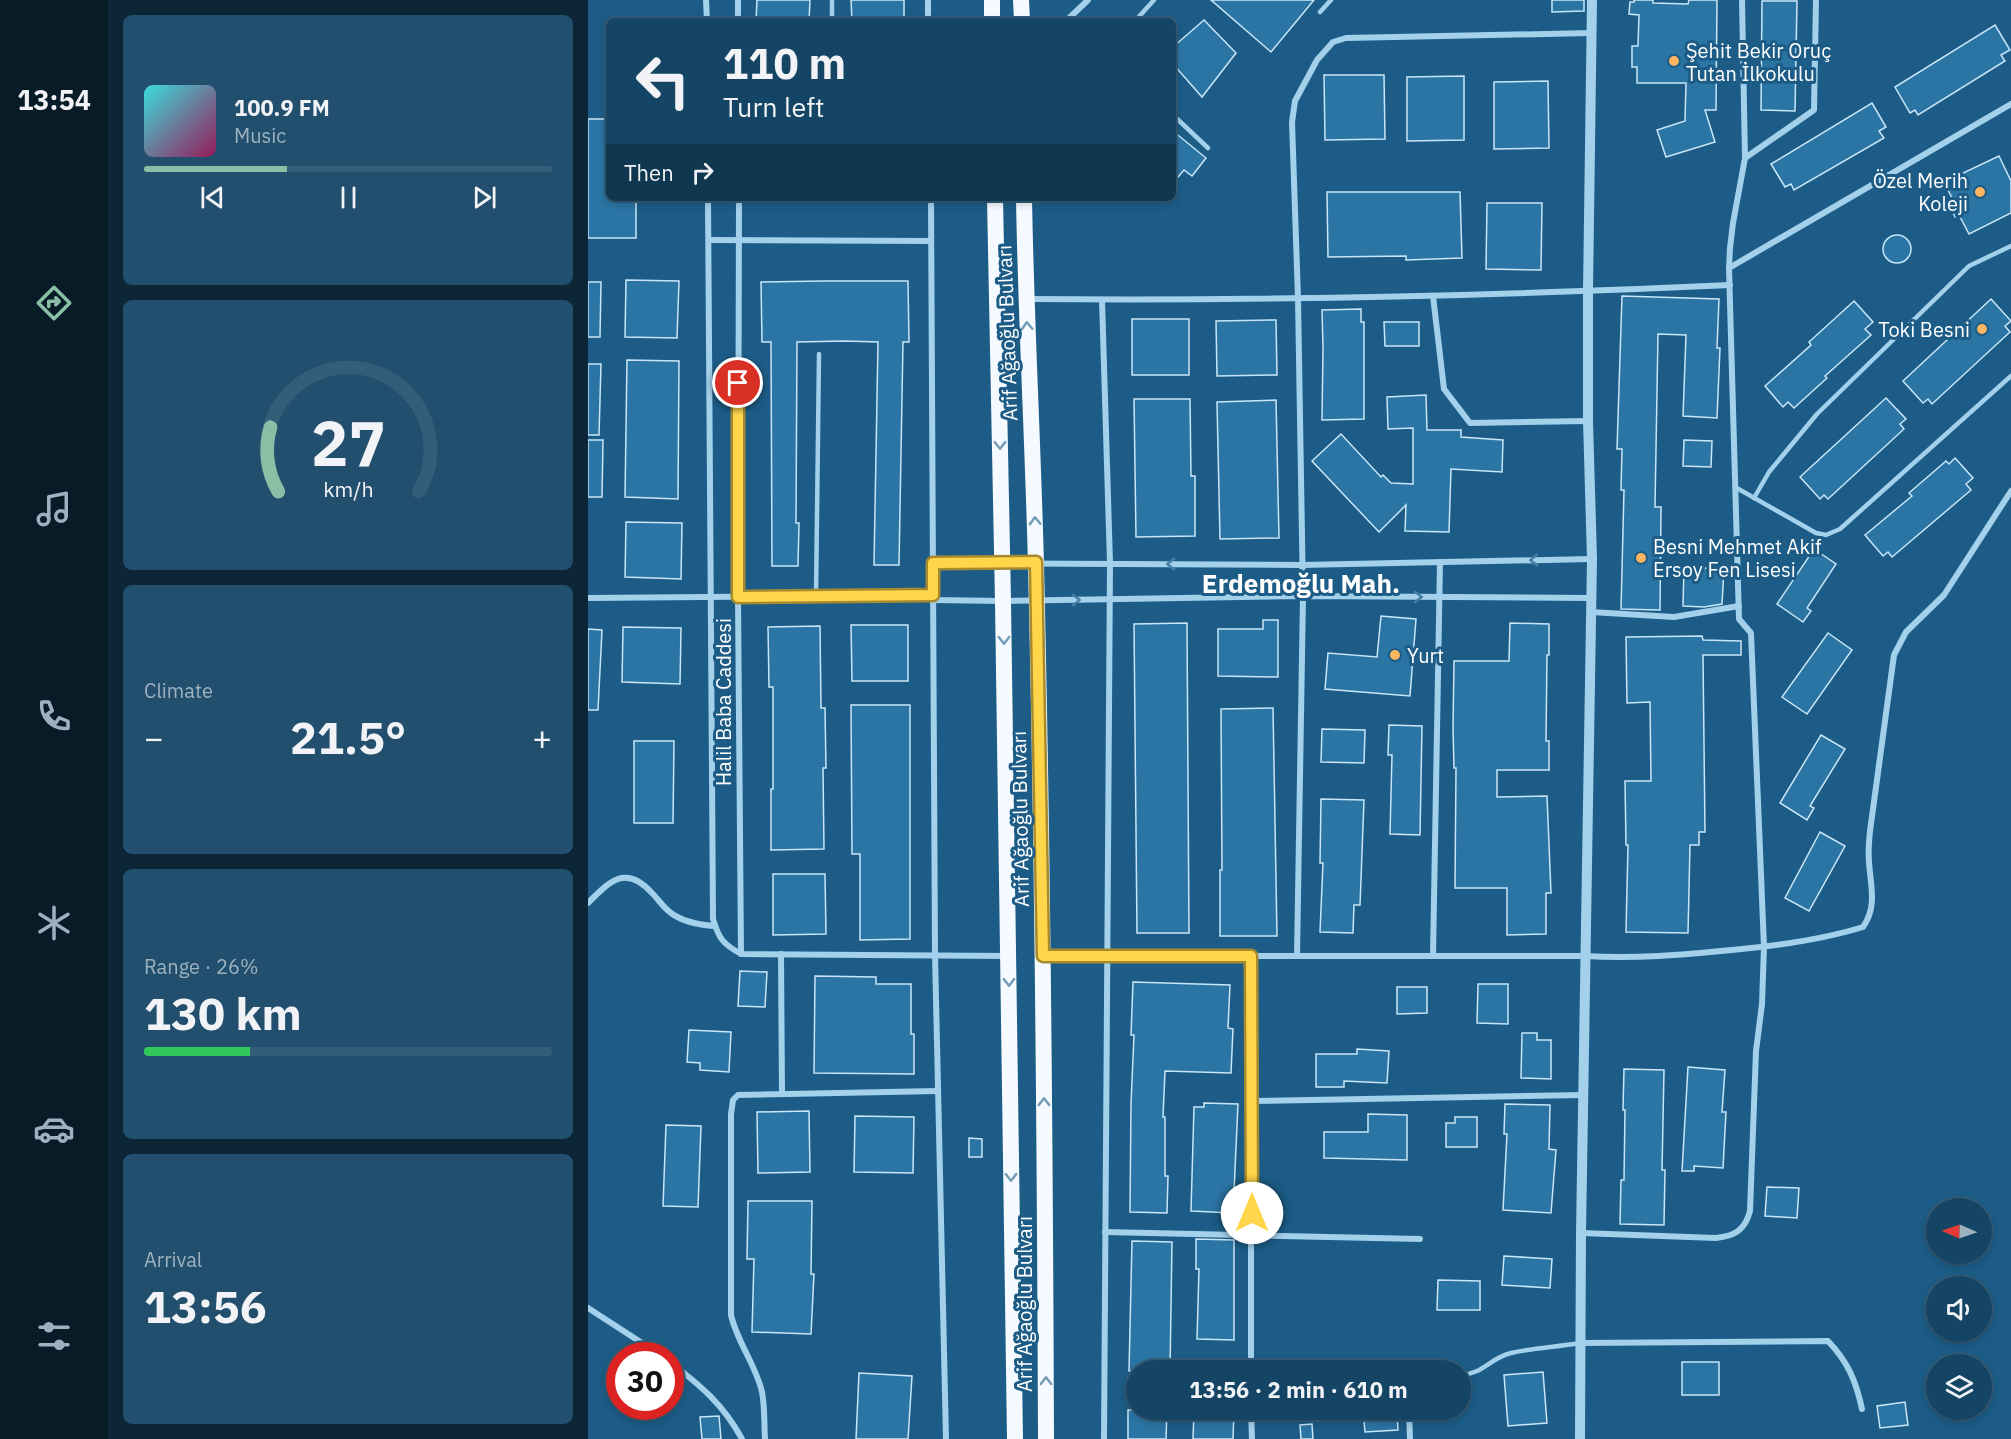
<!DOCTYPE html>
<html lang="en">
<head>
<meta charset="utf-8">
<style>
  :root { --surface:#154564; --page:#224f6d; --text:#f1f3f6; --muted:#9db1bf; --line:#345d78; --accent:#8abfa5 }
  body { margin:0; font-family:"IBM Plex Sans",sans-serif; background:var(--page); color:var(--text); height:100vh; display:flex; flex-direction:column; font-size:22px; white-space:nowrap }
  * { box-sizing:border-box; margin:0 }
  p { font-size:20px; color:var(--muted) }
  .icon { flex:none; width:33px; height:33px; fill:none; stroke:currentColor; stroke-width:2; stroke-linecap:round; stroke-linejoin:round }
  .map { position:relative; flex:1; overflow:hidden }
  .details { display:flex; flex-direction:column; gap:15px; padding:15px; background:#0c2637; width:480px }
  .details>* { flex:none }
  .guide { position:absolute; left:18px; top:18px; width:570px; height:183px; border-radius:9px; box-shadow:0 3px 9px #0003,0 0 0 2px var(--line); background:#154564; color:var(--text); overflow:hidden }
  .needle { width:39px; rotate:272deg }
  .buttons { position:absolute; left:1338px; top:1198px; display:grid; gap:12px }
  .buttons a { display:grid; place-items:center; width:66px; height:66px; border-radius:50%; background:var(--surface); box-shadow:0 3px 9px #0003,0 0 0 2px var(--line); font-size:30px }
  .speed { position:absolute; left:18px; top:1342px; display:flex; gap:12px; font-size:30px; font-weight:700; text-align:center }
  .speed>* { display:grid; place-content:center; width:78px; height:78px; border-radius:50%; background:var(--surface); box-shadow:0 3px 9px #0003,0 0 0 2px var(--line); line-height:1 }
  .speed .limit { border:9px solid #d22; background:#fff; color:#111 }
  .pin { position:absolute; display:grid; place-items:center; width:51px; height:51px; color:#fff; margin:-26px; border:3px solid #fff; border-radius:50%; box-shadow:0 2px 6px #0007 }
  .me { position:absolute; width:66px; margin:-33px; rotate:0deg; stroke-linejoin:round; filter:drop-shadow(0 0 4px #0008) }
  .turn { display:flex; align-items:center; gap:21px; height:126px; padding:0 18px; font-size:27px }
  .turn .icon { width:78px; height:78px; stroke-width:2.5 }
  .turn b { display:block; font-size:42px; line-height:51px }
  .then { display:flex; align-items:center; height:57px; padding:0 18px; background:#0003; gap:12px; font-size:22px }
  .big { font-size:45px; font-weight:800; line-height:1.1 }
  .details .tile { flex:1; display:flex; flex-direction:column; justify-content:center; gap:9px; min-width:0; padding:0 21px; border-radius:9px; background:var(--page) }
  .details .dial { align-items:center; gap:0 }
  .dial svg { height:156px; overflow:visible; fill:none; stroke:var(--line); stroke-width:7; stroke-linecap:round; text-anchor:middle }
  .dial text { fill:var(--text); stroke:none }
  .song { display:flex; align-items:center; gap:18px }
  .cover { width:72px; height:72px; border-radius:9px; background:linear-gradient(135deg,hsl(180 70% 55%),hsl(330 70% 35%)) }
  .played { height:6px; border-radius:3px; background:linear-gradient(90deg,var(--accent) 35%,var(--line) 35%) }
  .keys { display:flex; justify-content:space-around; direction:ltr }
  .heat { display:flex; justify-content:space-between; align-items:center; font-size:33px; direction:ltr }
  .charge { height:9px; border-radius:4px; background:linear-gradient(90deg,#34c759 26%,var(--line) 0) }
  .trip { position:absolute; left:538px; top:1360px; width:345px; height:60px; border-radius:30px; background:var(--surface); box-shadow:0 3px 9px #0003,0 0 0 2px var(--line); font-weight:800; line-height:60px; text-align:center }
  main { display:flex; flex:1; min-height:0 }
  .tab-bar { display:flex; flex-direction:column; width:108px; justify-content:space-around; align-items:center; background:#081c28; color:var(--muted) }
  .tab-bar .icon { width:42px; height:42px }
  .tab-bar .active { color:var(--accent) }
  .tab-bar b { font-size:27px; color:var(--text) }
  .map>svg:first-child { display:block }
  .building { fill:#2b75a4; stroke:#c8e6f8; stroke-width:1.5 }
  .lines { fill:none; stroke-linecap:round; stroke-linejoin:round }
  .service { stroke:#a3d0eb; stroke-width:4.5 }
  .minor { stroke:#a3d0eb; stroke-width:6 }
  .tertiary { stroke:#a3d0eb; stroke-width:10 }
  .trunk { stroke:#f4faff; stroke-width:16 }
  .oneway { stroke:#729bb6 }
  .oneway2 { stroke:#447fa4 }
  .route-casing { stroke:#a68a30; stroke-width:15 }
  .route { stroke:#ffd54a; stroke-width:10 }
  .poi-dot { fill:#fcb561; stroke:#1c5c86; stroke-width:2 }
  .labels { text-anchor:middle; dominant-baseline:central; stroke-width:6; stroke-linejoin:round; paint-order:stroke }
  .poi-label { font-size:20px; fill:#fff; stroke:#1c5c86; text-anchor:start }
  .street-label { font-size:20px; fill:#fff; stroke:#1c5c86 }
  .district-label { font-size:26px; font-weight:bold; fill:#fff; stroke:#1c5c86 }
</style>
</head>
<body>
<main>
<nav class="tab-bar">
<b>13:54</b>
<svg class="icon active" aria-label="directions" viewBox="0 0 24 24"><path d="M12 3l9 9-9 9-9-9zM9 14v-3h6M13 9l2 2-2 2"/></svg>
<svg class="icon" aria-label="music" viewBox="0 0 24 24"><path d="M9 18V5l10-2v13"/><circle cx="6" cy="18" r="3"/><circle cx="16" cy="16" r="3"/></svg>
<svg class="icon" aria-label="phone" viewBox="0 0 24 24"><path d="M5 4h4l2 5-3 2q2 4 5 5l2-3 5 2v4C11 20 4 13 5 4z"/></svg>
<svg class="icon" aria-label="climate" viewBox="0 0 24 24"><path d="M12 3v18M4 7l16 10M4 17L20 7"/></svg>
<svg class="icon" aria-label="car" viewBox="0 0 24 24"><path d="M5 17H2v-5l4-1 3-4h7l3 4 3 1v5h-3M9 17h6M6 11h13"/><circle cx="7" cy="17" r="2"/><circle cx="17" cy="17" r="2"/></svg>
<svg class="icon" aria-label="filters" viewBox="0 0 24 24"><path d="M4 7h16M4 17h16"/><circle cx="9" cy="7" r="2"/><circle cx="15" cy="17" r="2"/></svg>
</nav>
<section class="details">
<div class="tile">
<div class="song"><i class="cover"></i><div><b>100.9 FM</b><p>Music</p></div></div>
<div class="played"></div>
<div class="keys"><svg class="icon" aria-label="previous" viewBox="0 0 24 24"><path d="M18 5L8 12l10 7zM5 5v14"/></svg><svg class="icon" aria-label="pause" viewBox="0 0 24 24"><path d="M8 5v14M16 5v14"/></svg><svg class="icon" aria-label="next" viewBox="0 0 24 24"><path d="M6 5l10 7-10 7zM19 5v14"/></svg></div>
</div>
<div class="tile dial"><svg viewBox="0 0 100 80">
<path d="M14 69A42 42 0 1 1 86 69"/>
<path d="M14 69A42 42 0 0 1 10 36" stroke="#8abfa5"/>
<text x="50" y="56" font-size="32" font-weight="700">27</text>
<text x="50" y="72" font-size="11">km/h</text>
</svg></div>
<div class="tile"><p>Climate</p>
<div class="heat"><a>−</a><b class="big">21.5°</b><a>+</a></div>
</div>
<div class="tile"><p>Range · 26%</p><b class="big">130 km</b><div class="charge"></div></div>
<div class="tile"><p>Arrival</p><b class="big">13:56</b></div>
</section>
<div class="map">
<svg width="1423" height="1439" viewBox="0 0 1423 1439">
  <rect width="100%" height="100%" fill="#1c5c86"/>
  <!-- building -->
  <g class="building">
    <path d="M169,0H222L221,21H168Z"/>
    <path d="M263,0H316V21H264Z"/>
    <path d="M623,0H726L683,52Z"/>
    <path d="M964,0H996V11L964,12Z"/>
    <path d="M1046,0H1065V3L1100,4L1101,0H1129L1128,110H1117L1127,142L1078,157L1069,130L1097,121L1098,83H1049V67H1044V46H1050L1051,15L1041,14L1042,2H1046Z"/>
    <path d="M1174,1H1209L1207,111L1173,110Z"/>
    <path d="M616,20L648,53L614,97L585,64V47Z"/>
    <path d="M1407,25L1422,50L1413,55L1417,61L1330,115L1327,110L1322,113L1307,87Z"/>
    <path d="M736,75H796L797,139L737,140Z"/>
    <path d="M876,76V140L819,141V77Z"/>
    <path d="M960,81L961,148L906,149V82Z"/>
    <path d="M1284,103L1298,127L1291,131L1296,138L1206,190L1203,184L1197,187L1183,164Z"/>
    <path d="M0,119H21V198H48V238H0Z"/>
    <path d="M585,131L618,158L604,176L596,170L585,183Z"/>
    <path d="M1411,156L1423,181V213L1381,234L1371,215L1367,217L1361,204L1366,202L1356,182Z"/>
    <path d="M739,192H872L874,258L818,260V256L740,257Z"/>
    <path d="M899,203H954L953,270L898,269Z"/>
    <circle cx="1309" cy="249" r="14"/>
    <path d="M38,280L91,281L89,338L37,337Z"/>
    <path d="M235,281H320L321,342H315L311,565H286L290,342L257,341L209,342L208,523H211L210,566H184L183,342H174L173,282Z"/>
    <path d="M0,282H13L12,337H0Z"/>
    <path d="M1034,296L1131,299L1129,348H1132L1129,418L1095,416L1098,335L1070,334L1067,507H1073L1072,610L1033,609L1036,490H1033L1034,449H1029Z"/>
    <path d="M1403,299L1423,321L1417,326L1422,332L1344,404L1340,399L1335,403L1315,381Z"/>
    <path d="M1266,301L1285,322L1277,329L1283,335L1237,376L1239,378L1206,408L1200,402L1195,407L1177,386L1223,345L1221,342Z"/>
    <path d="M773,309V322H776V419L734,420L735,348L734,310Z"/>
    <rect x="544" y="319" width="57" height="56"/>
    <path d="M688,320L689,375L629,376L628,321Z"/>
    <path d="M796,322H831V346H797Z"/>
    <path d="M39,360L91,361L90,499L37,497Z"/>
    <path d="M0,364H13L11,435H0Z"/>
    <path d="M838,395L839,430H873V437L915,440L914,472L863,469L861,532L817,531L818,505L791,532L724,461L753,434L793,477L795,475L803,483L825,484V428L800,429L799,397Z"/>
    <path d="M1298,398L1318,419L1312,424L1316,429L1240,499L1236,495L1232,499L1212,477Z"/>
    <path d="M546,399H602L603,476H607V536L548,537Z"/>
    <path d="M688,400L691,538L632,539L629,402Z"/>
    <path d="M0,440H15L14,497H0Z"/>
    <path d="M1096,440L1124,441L1123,467L1095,466Z"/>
    <path d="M1367,458L1385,478L1378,484L1383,490L1304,557L1300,552L1295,556L1277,535L1324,496L1321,493L1358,461L1361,464Z"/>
    <path d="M38,522L94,523L93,579L37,577Z"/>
    <path d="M1226,549L1248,564L1219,608L1223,611L1215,622L1189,604Z"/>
    <path d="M1096,567L1136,569L1134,604L1116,607L1095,606Z"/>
    <path d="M793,616L828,619L822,696L737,689L740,653L789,657Z"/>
    <path d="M675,620H690V677L630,676V629H675Z"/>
    <path d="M599,623L601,933H549L546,624Z"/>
    <path d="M922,623L961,624V655H959L958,741H961V770H909V797L959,796L963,893H958V934L919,935V888H867L868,768H866L865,728L866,661H921Z"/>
    <path d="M263,625H320V681H264Z"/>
    <path d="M232,626L233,708H237L238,768H235L236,849L183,850V789H185V687H181L180,627Z"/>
    <path d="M35,627L93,628L92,684L34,682Z"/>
    <path d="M0,629L14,630L10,710H0Z"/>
    <path d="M1240,633L1264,650L1219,714L1194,697Z"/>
    <path d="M1114,636L1115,640L1153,641V655H1115L1117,832H1111V845H1102L1100,933L1038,932L1040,845H1038L1037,781H1063L1062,702L1039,703L1038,637Z"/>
    <path d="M263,705H322V939L272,940V854H264Z"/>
    <path d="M685,708L689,936H632V870H634L633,709Z"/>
    <path d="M801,725L834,726L832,835L802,834L804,755H800Z"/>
    <path d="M734,729L777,730L776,763L733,762Z"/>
    <path d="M1233,735L1257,749L1222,806L1226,808L1219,820L1192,803Z"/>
    <path d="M46,741H86L85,823H46Z"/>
    <path d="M733,799L776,800L772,905H766L765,933L732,932L735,863H732Z"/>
    <path d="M1232,832L1257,846L1221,911L1197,898Z"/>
    <path d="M185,874H237L238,934L185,935Z"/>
    <path d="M152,971L179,972L177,1007L150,1006Z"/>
    <path d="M227,976L288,977V984H323V1034H326V1074L226,1073Z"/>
    <path d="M545,982L642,985L640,1028L645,1029L643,1073L577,1071L575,1117H577V1176H580L579,1213L542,1212L543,1104L546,1035H543Z"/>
    <path d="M890,984H920V1024L889,1023Z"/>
    <path d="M809,987H839V1013L809,1014Z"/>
    <path d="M101,1030L143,1032L141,1072L112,1070V1063L99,1062Z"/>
    <path d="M934,1033H949V1040H963V1079L933,1078Z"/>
    <path d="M769,1049L801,1051L799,1083L756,1081V1087H728V1054H769Z"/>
    <path d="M1100,1067L1137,1070L1134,1112H1138L1135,1168L1106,1166V1171H1094Z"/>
    <path d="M1036,1069L1076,1070L1074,1170H1077L1076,1225L1032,1224L1033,1180H1036L1037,1110H1035Z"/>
    <path d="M616,1103L650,1104L645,1213L603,1211L606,1107H616Z"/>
    <path d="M917,1104L962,1105L961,1149L968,1150L963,1213L915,1210L919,1134H916Z"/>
    <path d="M221,1111L222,1172L170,1173L169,1112Z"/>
    <path d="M780,1114L819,1115V1160L736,1158V1132H780Z"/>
    <path d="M267,1116L326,1117L325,1173L266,1172Z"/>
    <path d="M867,1117H889V1147H858V1123H867Z"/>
    <path d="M78,1125L113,1126L110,1207L75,1206Z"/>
    <path d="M381,1138L394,1139V1157H381Z"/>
    <path d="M1179,1187L1211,1188L1209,1218L1177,1216Z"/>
    <path d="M160,1201H224L223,1274H226L223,1334L164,1332L166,1259H159Z"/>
    <path d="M608,1239L646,1240V1340L609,1339L611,1269H608Z"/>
    <path d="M544,1241L584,1242L582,1371H541Z"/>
    <path d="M916,1256L964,1259L962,1288L914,1285Z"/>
    <path d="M850,1280L892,1281V1310H849Z"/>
    <rect x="1094" y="1362" width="37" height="33"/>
    <path d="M955,1372L959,1423L920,1426L916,1375Z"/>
    <path d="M271,1373L324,1376L320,1439H268Z"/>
    <path d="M1317,1402L1320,1425L1292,1428L1289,1406Z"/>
    <path d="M540,1410H579L578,1439H540Z"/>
    <path d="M606,1410H646L645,1439H605Z"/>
    <path d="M775,1410H809L810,1430L777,1432Z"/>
    <path d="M131,1416L133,1439H114L112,1417Z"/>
    <path d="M724,1424L725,1439H713L712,1425Z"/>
  </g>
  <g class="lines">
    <!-- service -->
    <g class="service">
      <path d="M244,0V21"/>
      <path d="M732,12L743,0"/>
      <path d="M547,21L566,0"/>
      <path d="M585,115L620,148"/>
      <path d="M1147,487L1228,533L1238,535L1252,529L1423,376"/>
      <path d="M1166,498L1181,472L1229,414L1381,266L1423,246"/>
      <path d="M228,596L231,354"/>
      <path d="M873,1375C895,1374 902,1358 923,1353C945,1348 969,1347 992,1343"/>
    </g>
    <!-- minor -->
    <g class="minor">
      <path d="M118,0L119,21"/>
      <path d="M150,0V21"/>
      <path d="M340,0V21"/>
      <path d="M478,21L500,0"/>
      <path d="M1157,158L1226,110L1228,0"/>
      <path d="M120,198L125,919C131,939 135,944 153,954L419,956"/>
      <path d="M151,198L150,597L153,954"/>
      <path d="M343,198L347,955L358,1439"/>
      <path d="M121,240L343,241"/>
      <path d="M1141,268L1423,104"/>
      <path d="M845,296L856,389L882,423L1000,421"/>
      <path d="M439,299C673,301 908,296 1142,285"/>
      <path d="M514,300L522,563L516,1439"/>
      <path d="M345,563L714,565L1004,559"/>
      <path d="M0,598L345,595"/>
      <path d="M345,600L415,601L715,596L1003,598"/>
      <path d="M1003,612L1086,617L1151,606"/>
      <path d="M0,903C22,881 38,864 64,893C70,899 76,908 83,913C95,922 112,925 127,926"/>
      <path d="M193,954L194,1094"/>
      <path d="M456,956H997C1047,959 1094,955 1144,950C1188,946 1233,940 1275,927C1290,906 1282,884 1281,861C1280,851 1281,841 1282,831L1306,655L1318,632L1356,595L1423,491"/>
      <path d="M709,956L715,596L710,298L704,122L707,101L729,60L745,42L758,38L1004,33"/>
      <path d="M845,956L852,562"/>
      <path d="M664,1101L995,1095"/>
      <path d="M517,1232L832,1239"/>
      <path d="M993,1233L1128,1238C1147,1236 1157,1230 1162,1211L1168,1051L1174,1004L1176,947L1163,633L1151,619L1141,268L1142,248L1145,223L1157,158L1154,0"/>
      <path d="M0,1308L74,1356"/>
      <path d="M992,1343L1240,1341C1260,1362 1268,1381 1274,1409"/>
      <path d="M82,1362C113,1386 135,1404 154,1439"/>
      <path d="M663,1371V956"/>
      <path d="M762,1371C777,1369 796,1365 811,1371"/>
      <path d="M663,1410L664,1439"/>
      <path d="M821,1410L822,1439"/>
      <path d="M177,1439C176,1424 177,1407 174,1392C168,1365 149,1342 143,1315V1114L145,1100L150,1095L350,1091"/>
    </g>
    <!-- tertiary -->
    <path class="tertiary" d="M992,1439L993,1233L1004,559L1000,421V291L1004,0"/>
    <!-- trunk -->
    <g class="trunk">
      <path d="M404,0V21"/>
      <path d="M433,0L434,21"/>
      <path d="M407,198L415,601L427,1439"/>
      <path d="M436,198C438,321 445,443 448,566C455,857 457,1148 458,1439"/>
    </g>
  </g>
  <!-- one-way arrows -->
  <defs><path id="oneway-chevron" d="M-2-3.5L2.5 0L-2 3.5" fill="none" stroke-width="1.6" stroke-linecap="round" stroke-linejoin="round" transform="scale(1.5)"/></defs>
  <g class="oneway">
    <use href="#oneway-chevron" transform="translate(439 326) rotate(-92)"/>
    <use href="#oneway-chevron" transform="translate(412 445) rotate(89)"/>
    <use href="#oneway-chevron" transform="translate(447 521) rotate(-92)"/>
    <use href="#oneway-chevron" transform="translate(416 640) rotate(89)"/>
    <use href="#oneway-chevron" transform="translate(421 982) rotate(89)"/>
    <use href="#oneway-chevron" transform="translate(456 1102) rotate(-90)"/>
    <use href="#oneway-chevron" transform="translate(423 1177) rotate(89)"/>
    <use href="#oneway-chevron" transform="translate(458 1381) rotate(-90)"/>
  </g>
  <g class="oneway2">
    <use href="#oneway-chevron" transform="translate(946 560) rotate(179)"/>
    <use href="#oneway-chevron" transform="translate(583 564) rotate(-180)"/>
    <use href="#oneway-chevron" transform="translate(830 597)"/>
    <use href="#oneway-chevron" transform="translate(488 600) rotate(-1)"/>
  </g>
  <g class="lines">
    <defs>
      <path id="route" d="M150,383V597L345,595V563L448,562L455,956H663L664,1213"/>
    </defs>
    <!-- route casing -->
    <use href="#route" class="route-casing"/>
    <!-- route -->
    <use href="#route" class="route"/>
  </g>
  <!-- markers -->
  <g class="poi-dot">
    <circle cx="1086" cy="61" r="6"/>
    <circle cx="1392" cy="192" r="6"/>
    <circle cx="1394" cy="329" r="6"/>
    <circle cx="1053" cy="558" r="6"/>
    <circle cx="807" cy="655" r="6"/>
  </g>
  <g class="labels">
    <!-- poi labels -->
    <g class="poi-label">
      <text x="1098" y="50">Şehit Bekir Oruç<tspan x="1098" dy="23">Tutan İlkokulu</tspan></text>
      <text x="1380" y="180" text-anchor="end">Özel Merih<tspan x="1380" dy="23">Koleji</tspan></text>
      <text x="1382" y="329" text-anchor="end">Toki Besni</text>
      <text x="1065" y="546">Besni Mehmet Akif<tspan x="1065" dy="23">Ersoy Fen Lisesi</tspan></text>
      <text x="819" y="655">Yurt</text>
    </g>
    <!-- street labels -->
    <g class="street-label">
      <text transform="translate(419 333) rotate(-92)">Arif Ağaoğlu Bulvarı</text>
      <text transform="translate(135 702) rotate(-90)">Halil Baba Caddesi</text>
      <text transform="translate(432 819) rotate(-91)">Arif Ağaoğlu Bulvarı</text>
      <text transform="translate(436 1304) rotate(-90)">Arif Ağaoğlu Bulvarı</text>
    </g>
    <!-- district labels -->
    <g class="district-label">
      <text x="713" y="583">Erdemoğlu Mah.</text>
    </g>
  </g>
</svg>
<div class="buttons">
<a><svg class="needle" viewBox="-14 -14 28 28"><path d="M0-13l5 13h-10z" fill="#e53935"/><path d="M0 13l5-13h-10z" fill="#9db1bf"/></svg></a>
<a><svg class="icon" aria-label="sound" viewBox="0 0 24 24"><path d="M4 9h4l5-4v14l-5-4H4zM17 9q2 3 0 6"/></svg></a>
<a><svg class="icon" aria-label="layers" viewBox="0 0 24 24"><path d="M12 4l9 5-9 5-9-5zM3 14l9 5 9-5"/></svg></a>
</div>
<div class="speed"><div class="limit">30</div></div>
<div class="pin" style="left:150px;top:383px;background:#d93025"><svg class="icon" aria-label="arrive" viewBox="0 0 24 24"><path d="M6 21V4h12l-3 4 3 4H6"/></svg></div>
<svg class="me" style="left:664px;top:1213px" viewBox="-20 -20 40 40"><circle r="19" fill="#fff"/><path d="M0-13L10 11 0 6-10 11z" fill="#ffd54a"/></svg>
<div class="trip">13:56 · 2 min · 610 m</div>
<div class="guide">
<div class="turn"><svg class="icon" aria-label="left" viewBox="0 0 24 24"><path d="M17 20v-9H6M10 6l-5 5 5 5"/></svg><div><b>110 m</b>Turn left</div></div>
<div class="then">Then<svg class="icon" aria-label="right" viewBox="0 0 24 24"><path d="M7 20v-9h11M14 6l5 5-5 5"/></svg></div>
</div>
</div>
</main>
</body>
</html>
